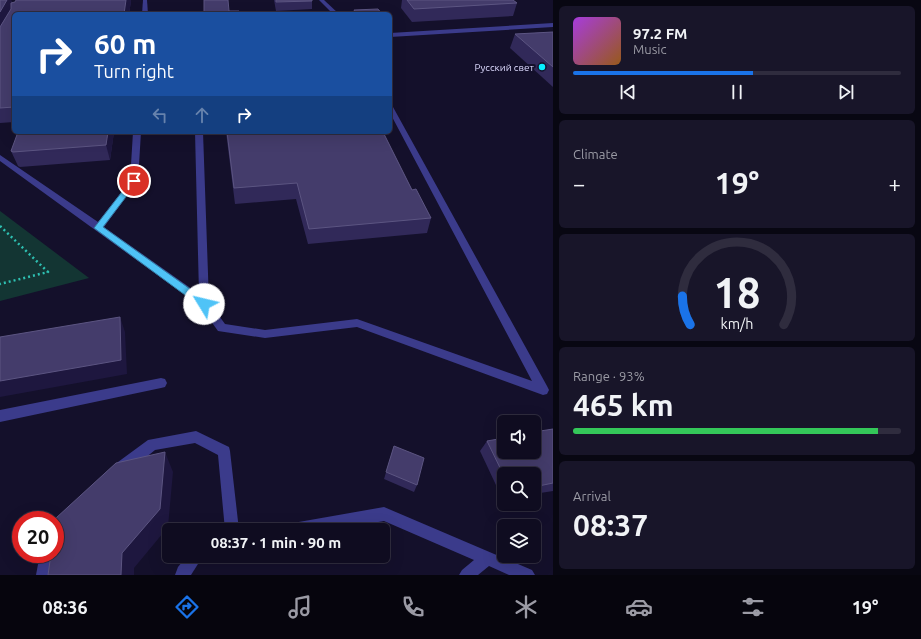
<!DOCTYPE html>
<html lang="en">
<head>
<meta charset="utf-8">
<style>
  :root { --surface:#0f0c20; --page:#181529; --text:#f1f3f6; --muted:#9b9ba5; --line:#2f2c3e; --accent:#1a73e8 }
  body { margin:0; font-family:Ubuntu,sans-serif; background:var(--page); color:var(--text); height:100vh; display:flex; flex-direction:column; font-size:15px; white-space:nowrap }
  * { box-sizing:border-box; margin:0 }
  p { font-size:13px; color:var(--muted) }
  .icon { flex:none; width:22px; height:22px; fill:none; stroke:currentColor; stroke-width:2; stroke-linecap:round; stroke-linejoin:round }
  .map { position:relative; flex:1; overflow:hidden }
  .details { display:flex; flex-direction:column; gap:6px; padding:6px; background:#080712; width:368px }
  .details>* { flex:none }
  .guide { position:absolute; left:12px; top:12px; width:380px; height:122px; border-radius:6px; box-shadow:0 4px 16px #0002,0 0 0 1px var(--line); background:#1a4fa0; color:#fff; overflow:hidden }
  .fabs { position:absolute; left:497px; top:415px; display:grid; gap:8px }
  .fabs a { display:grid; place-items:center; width:44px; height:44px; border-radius:6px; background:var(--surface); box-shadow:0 4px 16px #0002,0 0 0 1px var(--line); font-size:20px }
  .speed { position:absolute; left:12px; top:511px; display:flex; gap:8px; font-size:20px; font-weight:700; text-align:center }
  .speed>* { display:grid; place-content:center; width:52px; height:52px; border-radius:50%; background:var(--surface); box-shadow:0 4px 16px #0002,0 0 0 1px var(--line); line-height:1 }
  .speed .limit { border:6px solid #d22; background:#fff; color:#111 }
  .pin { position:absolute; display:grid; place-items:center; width:34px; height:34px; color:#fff; margin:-17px; border:2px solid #fff; border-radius:50%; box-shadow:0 1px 4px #0007 }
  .me { position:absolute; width:44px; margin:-22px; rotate:306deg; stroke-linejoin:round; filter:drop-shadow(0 0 3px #0008) }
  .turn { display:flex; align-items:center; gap:14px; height:84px; padding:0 16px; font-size:18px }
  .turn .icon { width:52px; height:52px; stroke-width:2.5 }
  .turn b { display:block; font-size:28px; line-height:34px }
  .lanes { display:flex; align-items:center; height:38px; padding:0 16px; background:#0003; justify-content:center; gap:20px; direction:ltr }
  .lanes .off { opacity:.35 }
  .big { font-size:30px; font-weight:600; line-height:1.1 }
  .details .widget { flex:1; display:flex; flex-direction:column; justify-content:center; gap:6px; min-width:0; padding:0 14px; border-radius:6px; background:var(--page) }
  .details .dial { align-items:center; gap:0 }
  .dial svg { height:104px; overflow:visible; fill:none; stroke:var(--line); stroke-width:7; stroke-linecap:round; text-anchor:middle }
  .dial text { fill:var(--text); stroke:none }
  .song { display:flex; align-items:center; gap:12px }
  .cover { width:48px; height:48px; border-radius:6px; background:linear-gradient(135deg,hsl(280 70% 55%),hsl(30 70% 35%)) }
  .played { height:4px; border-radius:2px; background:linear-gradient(90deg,var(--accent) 55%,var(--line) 55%) }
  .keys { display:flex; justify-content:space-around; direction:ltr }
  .heat { display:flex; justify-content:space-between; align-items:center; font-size:22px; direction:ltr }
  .charge { height:6px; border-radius:3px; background:linear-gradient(90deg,#34c759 93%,var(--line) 0) }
  .trip { position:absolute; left:162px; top:523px; width:228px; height:40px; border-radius:6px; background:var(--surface); box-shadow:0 4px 16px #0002,0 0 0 1px var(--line); font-weight:600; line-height:40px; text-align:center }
  .tab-bar { display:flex; height:64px; justify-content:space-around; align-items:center; background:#06050d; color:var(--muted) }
  .tab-bar .icon { width:28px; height:28px }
  .tab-bar .active { color:var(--accent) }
  .tab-bar b { font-size:18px; color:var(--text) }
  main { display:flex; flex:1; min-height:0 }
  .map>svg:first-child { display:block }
  .green { fill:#133533 }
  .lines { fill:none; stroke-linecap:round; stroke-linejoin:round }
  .path { stroke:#2ec0b2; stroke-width:2.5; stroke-dasharray:2 3; stroke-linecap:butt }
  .service { fill:#3b3b8b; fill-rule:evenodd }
  .wall { fill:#312959 }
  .shaded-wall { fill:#1e173f }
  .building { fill:#443c6b; stroke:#5c5582 }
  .route { fill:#4fc3f7; stroke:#337fa1 }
  .poi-dot { fill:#07efff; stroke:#14102b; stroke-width:1.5 }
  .labels { text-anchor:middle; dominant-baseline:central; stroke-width:4; stroke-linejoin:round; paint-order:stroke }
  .far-poi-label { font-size:10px; fill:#dedbff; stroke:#14102b; text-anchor:end }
</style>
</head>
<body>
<main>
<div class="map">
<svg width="553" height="575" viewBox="0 0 553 575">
  <rect width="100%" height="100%" fill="#14102b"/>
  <!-- green -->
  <path class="green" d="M0,211L89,278L0,301Z"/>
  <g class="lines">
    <!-- path -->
    <path class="path" d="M0,226L48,272L0,284"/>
    <!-- service -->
    <g class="service">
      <path d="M143,0H147L148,14H142Z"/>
      <path d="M319,0H324L339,14H333Z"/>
      <path d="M553,23V27L390,37V33Z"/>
      <path d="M390,105L393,107L547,386L549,390L547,394L543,395L357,327L265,338L218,331L200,306L0,161V155L98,222L130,181L133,132H141L138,181L104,227L199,294L195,132H203L209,302L225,324L265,330L357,319L532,381L390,113Z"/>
      <path d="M161,378L165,379L167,383L165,387L161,388L0,422V410Z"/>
      <path d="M196,431L229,447L230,451L239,530H225L218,455L195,443L155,450L128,472L123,473L118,472L116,467L118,462L148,440Z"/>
      <path d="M384,507L532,570L535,575H509L489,566L478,575H459L462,570L474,560L384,521L333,530H286L288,525L293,523Z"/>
      <path d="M40,554H54L52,575H36Z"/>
      <path d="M187,556H203L191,575H175L178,567Z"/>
    </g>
  </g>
  <!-- wall -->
  <g class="wall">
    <path d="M0,0H11L12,3L126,0H130L131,1L129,14H14V122L0,123Z"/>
    <path d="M274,0H312V9L276,11Z"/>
    <path d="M402,0H513L517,3L513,16L412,22L401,8Z"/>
    <path d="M553,32V87L510,48L515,34Z"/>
    <path d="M114,132L110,160L20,167L18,166L11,151Z"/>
    <path d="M226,132H383L412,190L431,218L427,233L308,244L296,199L235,204Z"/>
    <path d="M553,429V491L534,494V474H504V500H503L480,451L487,441Z"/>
    <path d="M394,446L417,485L414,492L384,479Z"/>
  </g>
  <!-- shaded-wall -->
  <g class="shaded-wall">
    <path d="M7,0H11L14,8L0,33V12Z"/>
    <path d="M126,0H130L131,1L129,14H124Z"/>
    <path d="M108,132H114L110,160L106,145Z"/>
    <path d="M120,317L125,332L127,374L0,397V381Z"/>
    <path d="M165,452L173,472L168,527L134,568V575H121L122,553Z"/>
  </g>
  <!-- building -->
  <g class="building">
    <path d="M0,0H7L0,12Z"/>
    <path d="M16,0H126L124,14H14V107L0,108V27L11,9V3L15,2Z"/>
    <path d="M204,0H228L229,11H239V14H204Z"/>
    <path d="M276,0H312V1L276,2Z"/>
    <path d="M407,0H513L517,3L414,9Z"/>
    <path d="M378,9L382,14H356L354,10Z"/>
    <path d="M553,32V67L515,34Z"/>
    <path d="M18,132H108L106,145L13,152L11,151Z"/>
    <path d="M227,132H383L412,190L416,189L431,218L309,229L297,183L234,188Z"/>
    <path d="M120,317L121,360L0,381V337Z"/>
    <path d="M553,429V483L534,487V474H504V476L487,441L504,438V452H534V432Z"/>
    <path d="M394,446L424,458L417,485L386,472Z"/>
    <path d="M165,452L160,509L122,553L121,575H48L51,554H55V525L56,518L116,463Z"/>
  </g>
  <!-- route -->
  <path class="route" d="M134,178L138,181L103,227L207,301L208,304L207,306H200L94,228L132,179Z"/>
  <!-- markers -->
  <circle class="poi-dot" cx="542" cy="67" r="4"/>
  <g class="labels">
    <!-- far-poi labels -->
    <g class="far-poi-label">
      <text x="534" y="67">Русский свет</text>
    </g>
  </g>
</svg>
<div class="fabs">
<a><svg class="icon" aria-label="sound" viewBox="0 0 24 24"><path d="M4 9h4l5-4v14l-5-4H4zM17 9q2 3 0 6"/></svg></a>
<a><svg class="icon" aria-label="search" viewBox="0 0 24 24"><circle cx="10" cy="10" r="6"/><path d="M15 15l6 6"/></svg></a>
<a><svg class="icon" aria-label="layers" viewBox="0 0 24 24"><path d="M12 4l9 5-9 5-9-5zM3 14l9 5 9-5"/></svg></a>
</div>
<div class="speed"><div class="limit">20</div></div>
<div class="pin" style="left:134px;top:181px;background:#d93025"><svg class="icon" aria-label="arrive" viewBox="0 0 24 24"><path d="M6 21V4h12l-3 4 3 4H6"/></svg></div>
<svg class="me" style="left:204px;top:304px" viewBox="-20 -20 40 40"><circle r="19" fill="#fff"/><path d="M0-13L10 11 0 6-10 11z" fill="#4fc3f7"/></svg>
<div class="trip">08:37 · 1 min · 90 m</div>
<div class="guide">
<div class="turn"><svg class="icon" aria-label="right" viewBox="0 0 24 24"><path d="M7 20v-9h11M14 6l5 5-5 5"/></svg><div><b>60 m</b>Turn right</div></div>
<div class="lanes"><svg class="icon off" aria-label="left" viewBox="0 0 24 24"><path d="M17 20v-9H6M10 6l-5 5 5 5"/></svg><svg class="icon off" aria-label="ahead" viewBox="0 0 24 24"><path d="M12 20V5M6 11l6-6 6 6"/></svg><svg class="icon" aria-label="right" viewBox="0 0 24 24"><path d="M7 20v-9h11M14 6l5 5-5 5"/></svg></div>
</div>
</div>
<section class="details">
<div class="widget">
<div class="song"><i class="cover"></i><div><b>97.2 FM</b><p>Music</p></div></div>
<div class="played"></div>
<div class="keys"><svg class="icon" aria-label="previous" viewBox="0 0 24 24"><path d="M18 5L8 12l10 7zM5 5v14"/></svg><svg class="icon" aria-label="pause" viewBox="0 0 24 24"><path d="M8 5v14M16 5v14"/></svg><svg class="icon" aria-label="next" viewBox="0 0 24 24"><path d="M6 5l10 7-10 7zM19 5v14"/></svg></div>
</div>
<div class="widget"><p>Climate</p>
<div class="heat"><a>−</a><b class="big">19°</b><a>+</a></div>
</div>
<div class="widget dial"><svg viewBox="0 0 100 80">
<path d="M14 69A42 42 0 1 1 86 69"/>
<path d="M14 69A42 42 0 0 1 8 47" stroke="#1a73e8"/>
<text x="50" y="56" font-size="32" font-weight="700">18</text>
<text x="50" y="72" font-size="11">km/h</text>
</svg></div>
<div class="widget"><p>Range · 93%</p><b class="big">465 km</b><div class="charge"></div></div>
<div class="widget"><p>Arrival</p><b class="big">08:37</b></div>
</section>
</main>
<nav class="tab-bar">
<b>08:36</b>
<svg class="icon active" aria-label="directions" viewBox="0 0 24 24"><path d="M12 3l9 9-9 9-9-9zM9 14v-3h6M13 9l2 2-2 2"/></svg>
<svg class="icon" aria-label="music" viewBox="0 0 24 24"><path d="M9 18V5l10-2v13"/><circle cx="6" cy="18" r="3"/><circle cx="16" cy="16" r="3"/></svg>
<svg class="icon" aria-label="phone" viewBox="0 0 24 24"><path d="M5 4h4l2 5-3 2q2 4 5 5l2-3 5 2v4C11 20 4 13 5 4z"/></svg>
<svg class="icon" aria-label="climate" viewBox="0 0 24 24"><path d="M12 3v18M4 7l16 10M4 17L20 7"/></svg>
<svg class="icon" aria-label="car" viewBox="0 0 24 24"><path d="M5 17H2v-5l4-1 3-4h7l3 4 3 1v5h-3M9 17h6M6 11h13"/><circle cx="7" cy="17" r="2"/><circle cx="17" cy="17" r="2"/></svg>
<svg class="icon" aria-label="filters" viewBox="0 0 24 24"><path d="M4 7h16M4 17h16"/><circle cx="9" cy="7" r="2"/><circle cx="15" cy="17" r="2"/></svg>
<b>19°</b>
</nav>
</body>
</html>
